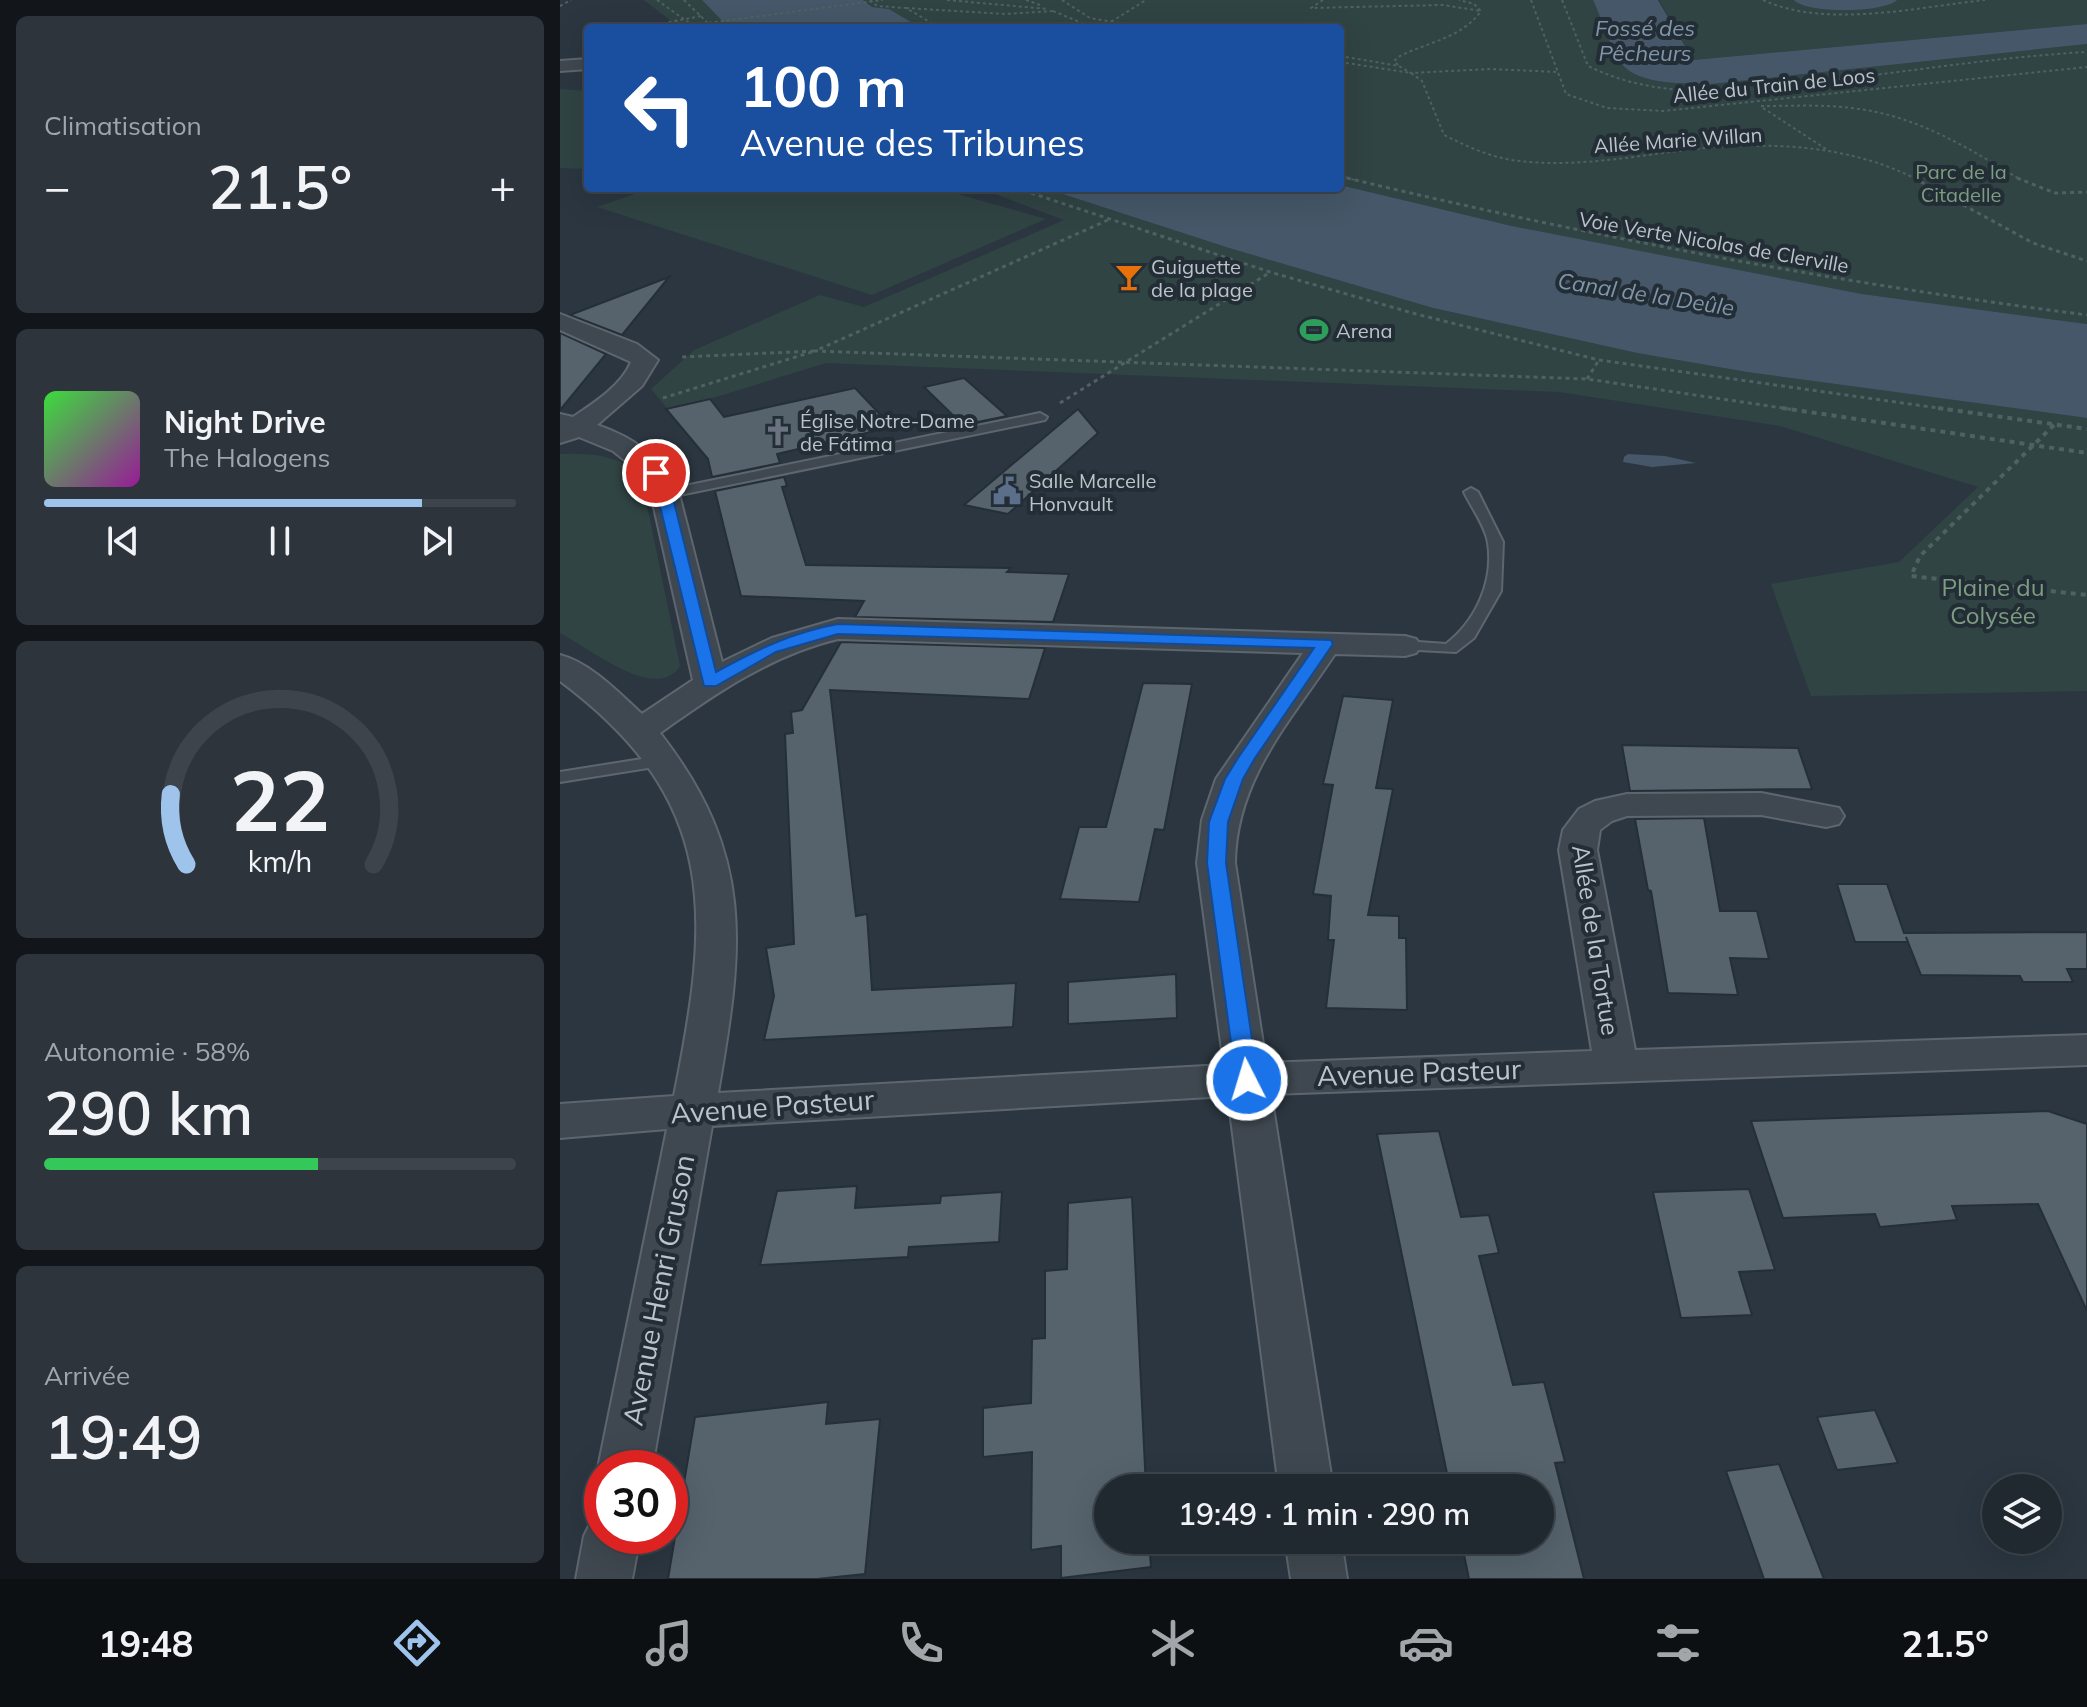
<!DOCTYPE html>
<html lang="fr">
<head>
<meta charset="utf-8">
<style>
  :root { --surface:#202830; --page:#2d343c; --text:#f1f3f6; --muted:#a2a6ab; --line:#3d444c; --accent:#9fc4ec }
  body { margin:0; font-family:Mulish,sans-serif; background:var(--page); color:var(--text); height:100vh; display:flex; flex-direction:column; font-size:30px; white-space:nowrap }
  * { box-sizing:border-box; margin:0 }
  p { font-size:26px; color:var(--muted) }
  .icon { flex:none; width:44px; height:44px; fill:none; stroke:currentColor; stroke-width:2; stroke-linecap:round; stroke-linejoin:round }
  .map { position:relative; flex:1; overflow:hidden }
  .drawer { display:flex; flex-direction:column; gap:16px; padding:16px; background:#12161a; width:560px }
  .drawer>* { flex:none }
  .top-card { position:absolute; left:24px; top:24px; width:760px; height:168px; border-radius:8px; box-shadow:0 8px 32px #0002,0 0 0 2px var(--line); background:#1a4fa0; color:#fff; overflow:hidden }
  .tools { position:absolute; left:1422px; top:1474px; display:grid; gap:16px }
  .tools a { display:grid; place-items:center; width:80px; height:80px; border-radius:50%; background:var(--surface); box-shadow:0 8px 32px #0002,0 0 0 2px var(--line); font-size:40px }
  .speed { position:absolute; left:24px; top:1450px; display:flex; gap:16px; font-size:40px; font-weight:700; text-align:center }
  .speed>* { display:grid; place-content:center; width:104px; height:104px; border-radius:50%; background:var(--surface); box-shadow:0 8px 32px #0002,0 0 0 2px var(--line); line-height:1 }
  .speed .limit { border:12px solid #d22; background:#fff; color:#111 }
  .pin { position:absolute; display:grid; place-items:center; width:68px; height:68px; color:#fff; margin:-34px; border:4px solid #fff; border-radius:50%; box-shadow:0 2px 8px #0007 }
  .me { position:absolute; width:88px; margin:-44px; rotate:355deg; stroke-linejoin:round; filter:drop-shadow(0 0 6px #0008) }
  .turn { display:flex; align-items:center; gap:28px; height:168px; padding:0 24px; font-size:36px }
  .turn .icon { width:104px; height:104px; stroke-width:2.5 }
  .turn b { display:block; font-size:56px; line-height:68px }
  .big { font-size:60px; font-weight:600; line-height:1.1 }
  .drawer .tile { flex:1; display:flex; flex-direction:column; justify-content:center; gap:12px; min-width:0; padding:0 28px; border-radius:12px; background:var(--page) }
  .drawer .dial { align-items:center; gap:0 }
  .dial svg { height:208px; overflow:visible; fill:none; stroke:var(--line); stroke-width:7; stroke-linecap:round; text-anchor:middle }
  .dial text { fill:var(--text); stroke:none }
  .song { display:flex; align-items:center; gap:24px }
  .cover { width:96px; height:96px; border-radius:12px; background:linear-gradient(135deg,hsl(120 70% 55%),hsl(300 70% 35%)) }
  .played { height:8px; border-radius:4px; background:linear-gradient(90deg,var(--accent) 80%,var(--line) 80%) }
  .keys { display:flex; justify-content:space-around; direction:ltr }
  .heat { display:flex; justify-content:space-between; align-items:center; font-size:44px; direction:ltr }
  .charge { height:12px; border-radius:6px; background:linear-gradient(90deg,#34c759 58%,var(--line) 0) }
  .trip { position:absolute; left:534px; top:1474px; width:460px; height:80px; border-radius:40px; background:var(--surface); box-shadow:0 8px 32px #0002,0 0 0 2px var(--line); font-weight:600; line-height:80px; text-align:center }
  .dock { display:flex; height:128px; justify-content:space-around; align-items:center; background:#0d1013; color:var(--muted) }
  .dock .icon { width:56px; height:56px }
  .dock .selected { color:var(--accent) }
  .dock b { font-size:36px; color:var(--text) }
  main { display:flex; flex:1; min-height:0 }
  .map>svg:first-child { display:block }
  .green { fill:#304443 }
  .water { fill:#455768 }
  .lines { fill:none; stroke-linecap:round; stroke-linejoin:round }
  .canal { fill:#455768; fill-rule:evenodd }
  .building { fill:#56636c; stroke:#252f38; stroke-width:2 }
  .lane-casing { stroke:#5d666e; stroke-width:4 }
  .street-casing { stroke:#5d666e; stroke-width:4 }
  .path-far2 { stroke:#4f6162; stroke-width:2; stroke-dasharray:3 3; stroke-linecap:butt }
  .path-far1 { stroke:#4f6162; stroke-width:3; stroke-dasharray:4 4; stroke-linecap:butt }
  .path { stroke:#4f6162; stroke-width:4; stroke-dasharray:5 5; stroke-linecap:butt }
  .lane { fill:#3f4850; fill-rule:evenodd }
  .street { fill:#3f4850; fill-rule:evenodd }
  .path-bridge { stroke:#4f6162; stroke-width:2; stroke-dasharray:3 3; stroke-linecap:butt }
  .route { fill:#1a73e8; stroke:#114b97; stroke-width:2 }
  .labels { text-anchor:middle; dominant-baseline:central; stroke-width:8; stroke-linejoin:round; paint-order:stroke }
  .far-street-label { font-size:20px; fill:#bcc3ca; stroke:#232d36 }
  .far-park-label { font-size:20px; fill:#7d9d81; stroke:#232d36 }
  .far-poi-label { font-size:20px; fill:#bcc3ca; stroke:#232d36; text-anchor:start }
  .far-water-label { font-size:22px; font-style:italic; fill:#8196a9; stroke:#232d36 }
  .park-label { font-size:24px; fill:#7d9d81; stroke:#232d36 }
  .street-label { font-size:24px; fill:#bcc3ca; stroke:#232d36 }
  .near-street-label { font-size:28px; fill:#bcc3ca; stroke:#232d36 }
</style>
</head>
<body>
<main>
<section class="drawer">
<div class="tile"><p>Climatisation</p>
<div class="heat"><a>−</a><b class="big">21.5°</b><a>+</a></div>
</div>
<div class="tile">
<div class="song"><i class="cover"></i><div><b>Night Drive</b><p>The Halogens</p></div></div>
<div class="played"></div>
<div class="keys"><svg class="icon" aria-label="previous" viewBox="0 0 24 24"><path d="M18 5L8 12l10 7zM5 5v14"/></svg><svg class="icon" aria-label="pause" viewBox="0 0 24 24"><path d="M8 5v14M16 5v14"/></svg><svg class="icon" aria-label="next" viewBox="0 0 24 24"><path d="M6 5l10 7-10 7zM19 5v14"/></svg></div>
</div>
<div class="tile dial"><svg viewBox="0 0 100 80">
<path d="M14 69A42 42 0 1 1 86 69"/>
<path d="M14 69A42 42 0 0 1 8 42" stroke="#9fc4ec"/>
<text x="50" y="56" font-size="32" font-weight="700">22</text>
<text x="50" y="72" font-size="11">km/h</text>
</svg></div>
<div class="tile"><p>Autonomie · 58%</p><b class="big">290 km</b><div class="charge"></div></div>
<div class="tile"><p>Arrivée</p><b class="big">19:49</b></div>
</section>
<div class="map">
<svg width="1527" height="1579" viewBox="0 0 1527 1579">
  <rect width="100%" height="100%" fill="#2b3640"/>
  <!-- green -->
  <g class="green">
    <path d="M69,0H142L169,28H84L111,21L84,0Z"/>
    <path d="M303,0H1033C1042,19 1049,46 1061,63C1078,86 1126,83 1151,84L1527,44V324L1302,294L952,226L780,185V28H361L329,9L312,7Z"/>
    <path d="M1099,0H1527V24L1133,60Z"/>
    <path d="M0,89L28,91V169L0,168Z"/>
    <path d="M92,188H376L486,219L312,295L37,207Z"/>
    <path d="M419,188H484L669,248L873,308L1077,353L1187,372L1527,418V691L1251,696L1211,584L1339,562L1418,487L1220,426L999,392L266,363L150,399L107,408L91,389L134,350L260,295L304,307L504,220Z"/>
    <path d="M0,454C28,453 66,454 82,481L120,666C96,704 28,647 0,633Z"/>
  </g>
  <!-- water -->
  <g class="water">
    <path d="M142,0H303L312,7L329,9L361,28H169Z"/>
    <path d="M1033,0H1098L1133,60L1527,24V44L1151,84C1126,83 1078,86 1061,63C1049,46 1042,19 1033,0Z"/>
    <path d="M780,185L952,226L1302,294L1527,324V418L1187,372L1077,353L873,308L669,248L484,188H780Z"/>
    <path d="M1068,454L1105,456L1136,463L1092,467L1063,462L1064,457Z"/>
  </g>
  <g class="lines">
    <!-- canal -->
    <path class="canal" d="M1234,0H1337C1324,13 1247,14 1234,0Z"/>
  </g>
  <!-- building -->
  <g class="building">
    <path d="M109,277L62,335L10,315Z"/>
    <path d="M0,333L46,354L0,410Z"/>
    <path d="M404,378L447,416L403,425L364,387Z"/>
    <path d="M295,388L332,427L217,454L220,463L152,477L148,459L106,409L150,399L164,417Z"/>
    <path d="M518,409L538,433L448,514L404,505Z"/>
    <path d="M224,477L227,486L222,487L246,565L451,568L447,572L509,574L493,622L295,617L304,601L181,596L155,491Z"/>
    <path d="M281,642L485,648L469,699L270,690L296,916L307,914L312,990L456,983L453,1027L204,1040L214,996L206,948L234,944L225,734L233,733L231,712L242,710Z"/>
    <path d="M583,683L632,684L604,830L595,829L579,902L500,899L519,827H546Z"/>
    <path d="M783,696L833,700L816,788L833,789L808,915L839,916V938H846L847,1010L766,1008L774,940H768L771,896L753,894L773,785L763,784Z"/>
    <path d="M1062,745L1238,748L1252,789L1070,791Z"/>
    <path d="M1144,818L1160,911H1197L1209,959L1170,958L1178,995L1108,993L1091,891L1088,890L1075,819Z"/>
    <path d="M1277,884H1327L1344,933L1527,932V969H1507L1513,982H1463L1460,976L1361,975L1346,937L1348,942H1295Z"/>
    <path d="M616,974L617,1018L508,1024V982Z"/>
    <path d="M1488,1111L1527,1124V1311L1478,1204L1392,1206L1397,1220L1320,1227L1315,1214L1223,1218L1191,1121Z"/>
    <path d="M879,1131L901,1217L929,1215L939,1253L919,1256L953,1385L984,1382L1005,1462L995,1463L1024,1579H909L901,1540H980V1488H890L817,1134Z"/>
    <path d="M297,1186L295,1208L380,1203L381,1196L442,1192L439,1242L349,1247L348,1257L200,1265L217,1191Z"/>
    <path d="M1189,1189L1215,1270L1179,1272L1192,1315L1121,1318L1093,1192Z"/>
    <path d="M572,1197L586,1488H548V1540H589L591,1567L501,1578V1546L471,1550L472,1452L423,1457V1408L471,1403L472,1339L485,1338V1271L507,1269L508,1203Z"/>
    <path d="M268,1402L266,1424L320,1419L305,1574L257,1579H108L135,1417Z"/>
    <path d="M1315,1410L1338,1463L1277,1470L1257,1417Z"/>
    <path d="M1219,1464L1264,1579H1204L1166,1471Z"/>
  </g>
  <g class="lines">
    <defs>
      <g id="lane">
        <path d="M480,413L487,417L485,420L105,498L98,494L105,490Z"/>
        <path d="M911,488L918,492L943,542L941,591L914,638L896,652L839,649L837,646L845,641L886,644C916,621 934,581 928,543C926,527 911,507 904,492Z"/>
        <path d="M107,755L113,756L116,760L113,764L0,782V772Z"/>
      </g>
      <g id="street">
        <path d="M28,59V69L0,71V61Z"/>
        <path d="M0,314L77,344L98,360L82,386L37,425C75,438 101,457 119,494L162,662L212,638L278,619L845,636L856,639L861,646L856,653L845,656L775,654C731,720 676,779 675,863L706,1063L1032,1051L999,850L1003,830L1019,809L1035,801L1067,794L1201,793L1279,808L1284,816L1279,824L1266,827L1201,815L1067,816L1052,821L1040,830L1037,850L1075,1050L1527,1035V1065L711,1094L773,1488H719L668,1096L152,1126L92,1468H42V1476L38,1468L107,1129L0,1138V1104L114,1096C150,916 161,801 0,681V655C31,663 59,693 82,714L133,680L91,494L78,471L53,451L19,437L0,443V414L13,417C34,403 61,386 71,362L0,330ZM278,639L743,653L656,779L642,820L637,863L664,1065L158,1093C183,948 196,856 100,733C155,694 211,655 278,639Z"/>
        <path d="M42,1514V1536H80L72,1579H16L24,1536L33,1518Z"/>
        <path d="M725,1540H781L787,1579H731Z"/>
      </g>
    </defs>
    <!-- lane casing -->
    <use href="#lane" class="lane-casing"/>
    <!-- street casing -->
    <use href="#street" class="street-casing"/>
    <!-- path-far2 -->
    <g class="path-far2">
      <path d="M124,0L153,28"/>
      <path d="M310,0L317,6L346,8L380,28"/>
      <path d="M387,0L488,9"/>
      <path d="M466,0L480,5"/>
      <path d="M502,0L530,18L588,28"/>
      <path d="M763,0L751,8L883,5L921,11"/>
      <path d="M971,0L1006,94L1047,108L1103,111L1527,67"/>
      <path d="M1002,0L1028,66C1111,107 1209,88 1297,77C1374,68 1450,56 1527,52"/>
      <path d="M1203,0C1266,29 1358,7 1425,0"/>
      <path d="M0,6L11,0"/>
      <path d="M346,8L445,14L493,11"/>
      <path d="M493,11L534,28"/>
      <path d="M115,20L123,26L132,25"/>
      <path d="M79,28L141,16"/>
      <path d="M541,28L586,0"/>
      <path d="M780,56L839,66L851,73L930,69L998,72"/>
      <path d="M780,62L851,73L862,81L884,135C908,147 932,158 959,161C1012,167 1065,158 1118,151C1198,141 1285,142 1358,180"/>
      <path d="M838,65L834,61L840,56C868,42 902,38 921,11L914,4L899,0"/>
      <path d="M1201,106C1234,106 1267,104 1299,109C1359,117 1410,149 1461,180"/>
      <path d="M1203,108L1269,151"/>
      <path d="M780,176L795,180"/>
    </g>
    <!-- path-far1 -->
    <g class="path-far1">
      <path d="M787,178C1032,237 1277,283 1527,315"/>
      <path d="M1354,178L1473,243L1527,261"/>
      <path d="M1457,178L1495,193L1527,192"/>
      <path d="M456,188L710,272L856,314L1039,360L1392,410"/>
      <path d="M548,220L255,351L1027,379L1236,410"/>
      <path d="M1027,379L1039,360"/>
      <path d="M103,398L255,351L121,357"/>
      <path d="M500,403L709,273"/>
    </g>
    <!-- path -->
    <g class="path">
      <path d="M1222,408L1527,453"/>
      <path d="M1378,408L1527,429"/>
      <path d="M1494,425L1360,556L1351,576L1527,595"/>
    </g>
    <!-- lane -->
    <use href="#lane" class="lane"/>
    <!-- street -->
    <use href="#street" class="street"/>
    <!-- path-bridge -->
    <path class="path-bridge" d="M97,0L132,25L323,0"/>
  </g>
  <!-- route -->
  <path class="route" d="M96,469L103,473L112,494L156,672C196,650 233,632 278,624L771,640L773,644L695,758L683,779L668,822L666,863L698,1080L695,1085H679L676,1080L647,863L649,822L665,779L678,758L754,648L278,634L216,652L156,686H144L97,494L89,473Z"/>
  <!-- icons -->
  <defs>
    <symbol id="bar-bare" viewBox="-9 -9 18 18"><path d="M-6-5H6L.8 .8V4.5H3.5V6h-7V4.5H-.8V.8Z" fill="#e8710a" stroke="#232d36" stroke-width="2.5" paint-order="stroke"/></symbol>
    <symbol id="stadium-bare" viewBox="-9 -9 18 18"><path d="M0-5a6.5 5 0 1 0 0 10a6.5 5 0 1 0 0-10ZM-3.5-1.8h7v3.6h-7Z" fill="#2e9e5b" stroke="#232d36" stroke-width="2.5" paint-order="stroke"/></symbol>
    <symbol id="church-bare" viewBox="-9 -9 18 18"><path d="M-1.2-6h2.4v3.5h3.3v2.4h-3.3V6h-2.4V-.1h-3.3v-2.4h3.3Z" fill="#6b7280" stroke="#232d36" stroke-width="2.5" paint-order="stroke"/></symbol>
    <symbol id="civic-bare" viewBox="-9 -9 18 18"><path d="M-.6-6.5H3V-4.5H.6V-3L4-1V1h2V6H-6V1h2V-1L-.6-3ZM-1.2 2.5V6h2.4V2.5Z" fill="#5c6f8a" stroke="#232d36" stroke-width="2.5" paint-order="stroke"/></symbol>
  </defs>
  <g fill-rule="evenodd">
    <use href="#bar-bare" x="549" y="257" width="40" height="40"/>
    <use href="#stadium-bare" x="734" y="310" width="40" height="40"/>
    <use href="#church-bare" x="198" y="412" width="40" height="40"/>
    <use href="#civic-bare" x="427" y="471" width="40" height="40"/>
  </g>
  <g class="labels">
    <!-- far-street labels -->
    <g class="far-street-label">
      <text transform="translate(1214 85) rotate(-6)">Allée du Train de Loos</text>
      <text transform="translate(1118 140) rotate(-4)">Allée Marie Willan</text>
      <text transform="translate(1154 242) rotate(10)">Voie Verte Nicolas de Clerville</text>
    </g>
    <!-- far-park labels -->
    <g class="far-park-label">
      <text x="1401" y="171">Parc de la<tspan x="1401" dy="23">Citadelle</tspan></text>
    </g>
    <!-- far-poi labels -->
    <g class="far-poi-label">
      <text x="591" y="266">Guiguette<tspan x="591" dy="23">de la plage</tspan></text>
      <text x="776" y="330">Arena</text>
      <text x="240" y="420">Église Notre-Dame<tspan x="240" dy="23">de Fátima</tspan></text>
      <text x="469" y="480">Salle Marcelle<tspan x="469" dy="23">Honvault</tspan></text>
    </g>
    <!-- far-water labels -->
    <g class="far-water-label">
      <text x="1085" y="28">Fossé des<tspan x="1085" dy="25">Pêcheurs</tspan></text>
      <text transform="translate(1086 294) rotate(9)">Canal de la Deûle</text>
    </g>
    <!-- park labels -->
    <g class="park-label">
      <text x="1433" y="587">Plaine du<tspan x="1433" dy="28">Colysée</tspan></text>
    </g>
    <!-- street labels -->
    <g class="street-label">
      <text transform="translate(1036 940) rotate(81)">Allée de la Tortue</text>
    </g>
    <!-- near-street labels -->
    <g class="near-street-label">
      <text transform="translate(859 1072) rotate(-2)">Avenue Pasteur</text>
      <text transform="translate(212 1106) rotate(-4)">Avenue Pasteur</text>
      <text transform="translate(98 1290) rotate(-79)">Avenue Henri Gruson</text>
    </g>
  </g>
</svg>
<div class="tools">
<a><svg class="icon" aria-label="layers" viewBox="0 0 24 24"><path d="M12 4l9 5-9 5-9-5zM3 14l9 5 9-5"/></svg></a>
</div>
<div class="speed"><div class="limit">30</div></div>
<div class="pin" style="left:96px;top:473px;background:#d93025"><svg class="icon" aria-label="arrive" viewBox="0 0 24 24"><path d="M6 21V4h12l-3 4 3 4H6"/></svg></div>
<svg class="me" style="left:687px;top:1080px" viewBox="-20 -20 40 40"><circle r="17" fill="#1a73e8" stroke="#fff" stroke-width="3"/><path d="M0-11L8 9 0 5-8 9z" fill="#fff"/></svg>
<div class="trip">19:49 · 1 min · 290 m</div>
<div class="top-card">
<div class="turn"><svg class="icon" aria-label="left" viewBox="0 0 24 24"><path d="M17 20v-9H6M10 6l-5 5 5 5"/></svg><div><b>100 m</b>Avenue des Tribunes</div></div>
</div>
</div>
</main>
<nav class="dock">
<b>19:48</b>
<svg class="icon selected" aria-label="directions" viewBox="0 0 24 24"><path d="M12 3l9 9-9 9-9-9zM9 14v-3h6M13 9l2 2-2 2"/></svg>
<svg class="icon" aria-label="music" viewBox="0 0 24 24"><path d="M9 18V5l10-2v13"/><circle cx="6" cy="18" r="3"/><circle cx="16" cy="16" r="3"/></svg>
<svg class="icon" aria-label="phone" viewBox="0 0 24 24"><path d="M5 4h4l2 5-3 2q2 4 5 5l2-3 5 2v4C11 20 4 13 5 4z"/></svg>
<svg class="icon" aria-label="climate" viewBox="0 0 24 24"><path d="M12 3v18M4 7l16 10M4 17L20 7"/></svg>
<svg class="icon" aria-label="car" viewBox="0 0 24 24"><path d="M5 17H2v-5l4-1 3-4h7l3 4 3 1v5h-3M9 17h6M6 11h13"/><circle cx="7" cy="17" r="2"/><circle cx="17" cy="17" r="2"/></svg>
<svg class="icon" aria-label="filters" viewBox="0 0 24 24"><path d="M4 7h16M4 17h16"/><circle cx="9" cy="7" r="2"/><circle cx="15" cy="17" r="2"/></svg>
<b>21.5°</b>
</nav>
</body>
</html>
